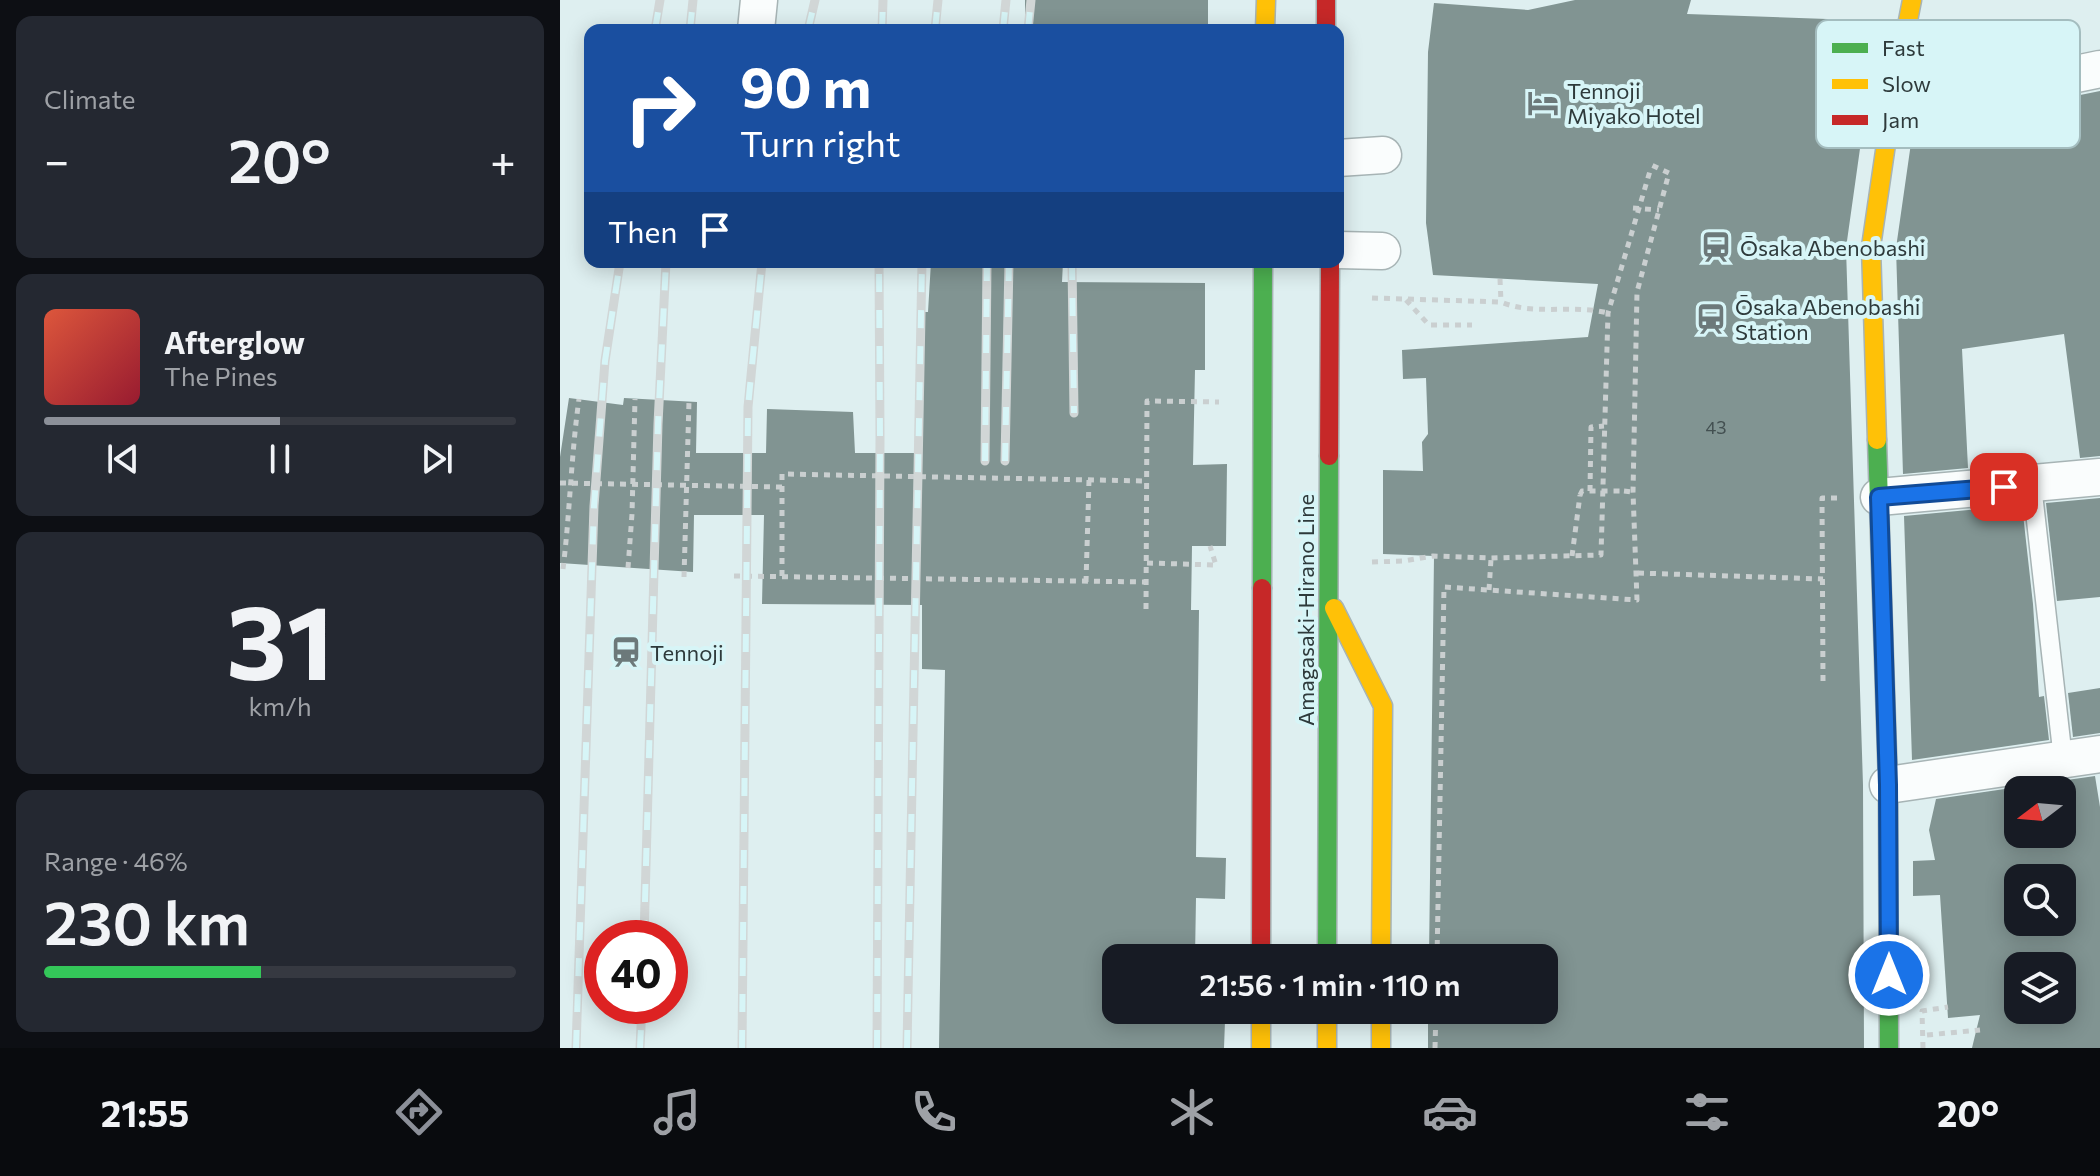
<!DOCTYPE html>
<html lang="en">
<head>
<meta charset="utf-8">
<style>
  :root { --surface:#171b24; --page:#242831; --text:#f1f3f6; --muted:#9ea1a6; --line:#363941; --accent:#8c9099 }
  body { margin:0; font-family:Commissioner,sans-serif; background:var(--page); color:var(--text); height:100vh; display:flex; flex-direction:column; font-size:30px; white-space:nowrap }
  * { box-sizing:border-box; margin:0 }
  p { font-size:26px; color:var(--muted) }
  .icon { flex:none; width:44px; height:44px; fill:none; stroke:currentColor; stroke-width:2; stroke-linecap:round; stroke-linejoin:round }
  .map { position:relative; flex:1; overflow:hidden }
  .drawer { display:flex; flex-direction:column; gap:16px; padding:16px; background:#0d0f14; width:560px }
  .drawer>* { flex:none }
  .banner { position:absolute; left:24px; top:24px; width:760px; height:244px; border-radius:16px; box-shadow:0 4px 20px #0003; background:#1a4fa0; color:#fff; overflow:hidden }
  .needle { width:52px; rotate:254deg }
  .controls { position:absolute; left:1444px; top:776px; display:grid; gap:16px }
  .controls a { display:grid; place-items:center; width:72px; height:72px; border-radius:16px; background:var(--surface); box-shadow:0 4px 20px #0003; font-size:40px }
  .speed { position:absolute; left:24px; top:920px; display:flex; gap:16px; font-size:40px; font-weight:700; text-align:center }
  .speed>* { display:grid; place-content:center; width:104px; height:104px; border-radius:50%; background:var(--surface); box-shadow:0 4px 20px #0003; line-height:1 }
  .speed .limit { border:12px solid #d22; background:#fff; color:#111 }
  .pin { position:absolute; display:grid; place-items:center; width:68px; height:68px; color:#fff; margin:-34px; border-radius:16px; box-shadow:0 4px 12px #0006 }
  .me { position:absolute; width:88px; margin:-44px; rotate:0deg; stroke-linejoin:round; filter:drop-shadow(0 0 6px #0008) }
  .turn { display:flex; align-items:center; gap:28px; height:168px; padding:0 24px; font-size:36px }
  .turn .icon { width:104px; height:104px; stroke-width:2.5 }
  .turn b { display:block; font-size:56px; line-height:68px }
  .then { display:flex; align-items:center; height:76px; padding:0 24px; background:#0003; gap:16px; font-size:30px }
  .big { font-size:60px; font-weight:600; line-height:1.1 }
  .drawer .tile { flex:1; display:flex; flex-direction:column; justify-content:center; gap:12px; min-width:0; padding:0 28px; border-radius:16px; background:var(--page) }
  .drawer .dial { align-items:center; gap:0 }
  .dial b { font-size:104px; line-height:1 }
  .song { display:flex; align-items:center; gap:24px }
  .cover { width:96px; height:96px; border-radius:12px; background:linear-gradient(135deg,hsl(10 70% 55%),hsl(350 70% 35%)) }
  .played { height:8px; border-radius:4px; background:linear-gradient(90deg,var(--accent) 50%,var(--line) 50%) }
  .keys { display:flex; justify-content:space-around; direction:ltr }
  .heat { display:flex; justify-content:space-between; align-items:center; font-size:44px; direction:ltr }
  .charge { height:12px; border-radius:6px; background:linear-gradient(90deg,#34c759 46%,var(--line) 0) }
  .trip { position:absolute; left:542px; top:944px; width:456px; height:80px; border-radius:16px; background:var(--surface); box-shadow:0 4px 20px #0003; font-weight:600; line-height:80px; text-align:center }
  .menu { display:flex; height:128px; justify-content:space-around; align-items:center; background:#090b0e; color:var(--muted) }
  .menu .icon { width:56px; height:56px }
  .menu .on { color:var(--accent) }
  .menu b { font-size:36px; color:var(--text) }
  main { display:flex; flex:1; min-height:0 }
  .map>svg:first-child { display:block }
  .building { fill:#819492; fill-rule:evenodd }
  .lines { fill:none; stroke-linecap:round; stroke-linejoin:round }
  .lane-casing { stroke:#a7b4b5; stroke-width:21 }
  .street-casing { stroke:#a7b4b5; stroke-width:39 }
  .fast-casing { stroke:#a7b4b5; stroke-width:21 }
  .slow-casing { stroke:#a7b4b5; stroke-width:21 }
  .jam-casing { stroke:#a7b4b5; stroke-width:21 }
  .path { stroke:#cacfd0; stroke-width:5; stroke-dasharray:6 6; stroke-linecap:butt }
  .lane { stroke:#fafdfd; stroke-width:18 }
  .street { stroke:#fafdfd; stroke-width:36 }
  .fast { stroke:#4caf50; stroke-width:18 }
  .slow { stroke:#ffc107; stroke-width:18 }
  .jam { stroke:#c62828; stroke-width:18 }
  .rail-casing { stroke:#d1d6d6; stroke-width:9 }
  .rail { stroke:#d7f5f7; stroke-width:6; stroke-dasharray:18; stroke-linecap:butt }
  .path-bridge { stroke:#cacfd0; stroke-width:5; stroke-dasharray:6 6; stroke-linecap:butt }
  .route-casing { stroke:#114b97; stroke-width:20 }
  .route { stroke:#1a73e8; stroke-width:14 }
  .labels { text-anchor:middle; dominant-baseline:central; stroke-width:8; stroke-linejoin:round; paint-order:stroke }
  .number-label { font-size:18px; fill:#435051 }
  .poi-label { font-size:22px; fill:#2e3a3b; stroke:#d7f5f7; text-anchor:start }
  .street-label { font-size:22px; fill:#2e3a3b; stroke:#d7f5f7 }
  .key { fill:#d7f5f7; stroke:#a4bdbf; stroke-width:2 }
  .key-label { font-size:22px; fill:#2e3a3b }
</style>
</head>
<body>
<main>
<section class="drawer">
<div class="tile"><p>Climate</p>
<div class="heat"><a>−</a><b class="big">20°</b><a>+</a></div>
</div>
<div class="tile">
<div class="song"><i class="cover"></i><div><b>Afterglow</b><p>The Pines</p></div></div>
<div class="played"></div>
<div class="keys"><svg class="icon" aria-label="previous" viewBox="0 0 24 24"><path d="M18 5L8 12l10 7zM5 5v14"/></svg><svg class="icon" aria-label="pause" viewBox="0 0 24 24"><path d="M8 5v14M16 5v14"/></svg><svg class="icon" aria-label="next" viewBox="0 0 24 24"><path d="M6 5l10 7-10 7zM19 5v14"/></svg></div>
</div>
<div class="tile dial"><b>31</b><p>km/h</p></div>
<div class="tile"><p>Range · 46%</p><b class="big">230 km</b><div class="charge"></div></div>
</section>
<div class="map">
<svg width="1540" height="1048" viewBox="0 0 1540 1048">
  <rect width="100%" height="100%" fill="#deeff0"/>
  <!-- building -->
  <g class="building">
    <rect x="465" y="0" width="183" height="30"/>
    <path d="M1015,0H1131L1127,14L1323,21L1307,99L1286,248L1303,785L1304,1048H868V1010H984V958H869L874,556L823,554V470L863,471L862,442L868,434L866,378L843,379L842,350L1028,337L1038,284L873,275L866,223L868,52L874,3L968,10Z"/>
    <path d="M1540,91V456L1520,458L1504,334L1402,349L1408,468L1343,474L1336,248L1353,129Z"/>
    <path d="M371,262H503L502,282L645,283V370H635L633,465L667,464L666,546H632L631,610H639L636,857L666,858L665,899L636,898L635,958H556V1010H634V1021H665L664,1048H379L385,670L362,669V605L202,604L204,515H134L133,572L0,563V457L9,398L63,405L64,398L137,402L136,453H206L207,409L293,412L295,453H361L363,312H368Z"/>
    <path d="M1540,498V597L1497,601L1486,503Z"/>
    <path d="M1462,505L1473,604L1479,697L1484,696L1489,740L1352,760L1344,516Z"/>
    <path d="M1540,688V733L1513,737L1508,693Z"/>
    <path d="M1535,776L1540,807V1048H1412L1420,1015L1388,1018L1380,895L1353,896V861L1375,860L1369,830L1376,799ZM1458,790H1502V834H1458ZM1458,878H1502V922H1458ZM1458,966H1502V1010H1458Z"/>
  </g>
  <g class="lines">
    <defs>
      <path id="lane" d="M1472,485L1503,759"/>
      <g id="street">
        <path d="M196,30L199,0"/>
        <path d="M1332,103H1376L1540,69"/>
        <path d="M778,158L823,155"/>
        <path d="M778,250L822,251"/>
        <path d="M1319,497L1540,477"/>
        <path d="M1328,785L1540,754"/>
      </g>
      <g id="fast">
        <path d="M1317,440L1328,785L1329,1048"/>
        <path d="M702,588L703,262"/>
        <path d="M767,958L769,456"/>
      </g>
      <g id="slow">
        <path d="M705,30L706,0"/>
        <path d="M1317,440L1311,247L1332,103L1352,0"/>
        <path d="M774,608L823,706L821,958"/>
        <path d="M701,1010V1048"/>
        <path d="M767,1010V1048"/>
        <path d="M821,1010V1048"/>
      </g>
      <g id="jam">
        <path d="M766,0V30"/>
        <path d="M769,456L770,262"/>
        <path d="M701,958L702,588"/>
      </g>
    </defs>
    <!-- lane casing -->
    <use href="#lane" class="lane-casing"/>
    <!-- street casing -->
    <use href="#street" class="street-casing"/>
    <!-- fast casing -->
    <use href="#fast" class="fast-casing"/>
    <!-- slow casing -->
    <use href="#slow" class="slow-casing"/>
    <!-- jam casing -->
    <use href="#jam" class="jam-casing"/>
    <!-- path -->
    <g class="path">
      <path d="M940,279L941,302"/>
      <path d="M812,298L941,302C974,316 1012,304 1048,313"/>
      <path d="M846,300L869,325H912"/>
      <path d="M0,483L222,487"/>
      <path d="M1030,491L1031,427L1044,426"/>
      <path d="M1064,491L1073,492"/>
      <path d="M1012,556L1020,495"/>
      <path d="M812,562L844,561L873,556L931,558L1041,555L1048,313L1090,171"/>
      <path d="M587,563L656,565L650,546"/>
      <path d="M68,568L72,514L75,399"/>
      <path d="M3,569C10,512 11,456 19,399"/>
      <path d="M1078,573L1263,579"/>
      <path d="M174,576L586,582"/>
      <path d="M222,576V474L587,481"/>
      <path d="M124,577L129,401"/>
      <path d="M526,582L529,480"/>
      <path d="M929,590L931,559"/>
      <path d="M586,609L587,401L659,402"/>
      <path d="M1263,681L1262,498H1280"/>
      <path d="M877,958L884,587L1077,600L1073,492L1077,292L1109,173L1087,163"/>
      <path d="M1367,1035L1420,1030"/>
      <path d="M875,1048L876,1010"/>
    </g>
    <!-- lane -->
    <use href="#lane" class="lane"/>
    <!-- street -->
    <use href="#street" class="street"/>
    <!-- fast -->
    <use href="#fast" class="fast"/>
    <!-- slow -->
    <use href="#slow" class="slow"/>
    <!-- jam -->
    <use href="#jam" class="jam"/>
    <defs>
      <g id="rail">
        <path d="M95,30L100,0"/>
        <path d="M130,30L133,0"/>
        <path d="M248,30L255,0"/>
        <path d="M322,30L323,0"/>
        <path d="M375,30L378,0"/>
        <path d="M443,30L446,0"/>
        <path d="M468,30L471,0"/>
        <path d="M512,262L514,413"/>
        <path d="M425,461L427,262"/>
        <path d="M445,461L449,262"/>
        <path d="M84,938L98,424L106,262"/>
        <path d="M16,1048L34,506L45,361L60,262"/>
        <path d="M80,1048L82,1006"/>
        <path d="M182,1048L188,407L202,262"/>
        <path d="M317,1048L320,438L319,262"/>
        <path d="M347,1048L362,262"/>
      </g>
    </defs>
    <!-- rail casing -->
    <use href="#rail" class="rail-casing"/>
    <!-- rail -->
    <use href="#rail" class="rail"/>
    <!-- path-bridge -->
    <g class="path-bridge">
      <path d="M1073,208L1099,210"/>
      <path d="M1020,495L1022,491H1064"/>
      <path d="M1363,1048L1362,1011L1388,1007"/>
    </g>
  </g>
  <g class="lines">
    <defs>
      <path id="route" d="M1329,975L1328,785L1319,497L1444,487"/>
    </defs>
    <!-- route casing -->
    <use href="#route" class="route-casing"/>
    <!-- route -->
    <use href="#route" class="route"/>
  </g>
  <!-- icons -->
  <defs>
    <symbol id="hotel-bare" viewBox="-9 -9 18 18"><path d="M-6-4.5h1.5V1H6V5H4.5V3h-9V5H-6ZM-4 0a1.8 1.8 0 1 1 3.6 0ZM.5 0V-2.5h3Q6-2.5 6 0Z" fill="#6c797a" stroke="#d7f5f7" stroke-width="2.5" paint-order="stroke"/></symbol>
    <symbol id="station-bare" viewBox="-9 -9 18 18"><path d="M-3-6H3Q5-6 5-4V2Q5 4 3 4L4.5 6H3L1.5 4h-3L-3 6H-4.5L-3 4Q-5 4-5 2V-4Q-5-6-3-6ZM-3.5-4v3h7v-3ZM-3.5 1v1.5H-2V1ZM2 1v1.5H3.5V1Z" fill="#6c797a" stroke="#d7f5f7" stroke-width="2.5" paint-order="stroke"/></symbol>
  </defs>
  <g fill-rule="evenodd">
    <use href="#hotel-bare" x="961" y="81" width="44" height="44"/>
    <use href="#station-bare" x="1134" y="225" width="44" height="44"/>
    <use href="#station-bare" x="1129" y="297" width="44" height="44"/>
    <use href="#station-bare" x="44" y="630" width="44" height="44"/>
  </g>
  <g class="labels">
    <!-- number labels -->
    <g class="number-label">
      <text x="1156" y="427">43</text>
    </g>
    <!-- poi labels -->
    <g class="poi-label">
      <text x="1007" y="90">Tennoji<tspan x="1007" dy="25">Miyako Hotel</tspan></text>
      <text x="1180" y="247">Ōsaka Abenobashi</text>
      <text x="1175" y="306">Ōsaka Abenobashi<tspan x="1175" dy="25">Station</tspan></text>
      <text x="90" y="652">Tennoji</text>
    </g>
    <!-- street labels -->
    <g class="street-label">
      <text transform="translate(745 610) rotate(-90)">Amagasaki-Hirano Line</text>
    </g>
  </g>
  <!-- legend -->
  <rect x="1256" y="20" width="264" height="128" rx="12" class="key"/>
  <rect x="1272" y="43" width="36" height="10" fill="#4caf50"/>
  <rect x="1272" y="79" width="36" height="10" fill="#ffc107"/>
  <rect x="1272" y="115" width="36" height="10" fill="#c62828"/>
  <g class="key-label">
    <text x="1322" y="56">Fast</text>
    <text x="1322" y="92">Slow</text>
    <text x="1322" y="128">Jam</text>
  </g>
</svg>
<div class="controls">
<a><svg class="needle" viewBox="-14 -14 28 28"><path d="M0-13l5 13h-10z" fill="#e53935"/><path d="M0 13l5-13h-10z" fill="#9ea1a6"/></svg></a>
<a><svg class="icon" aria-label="search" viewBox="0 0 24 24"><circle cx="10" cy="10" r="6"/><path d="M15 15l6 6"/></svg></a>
<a><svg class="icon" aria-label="layers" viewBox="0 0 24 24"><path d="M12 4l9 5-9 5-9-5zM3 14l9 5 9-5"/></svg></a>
</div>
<div class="speed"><div class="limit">40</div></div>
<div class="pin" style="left:1444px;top:487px;background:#d93025"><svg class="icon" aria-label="arrive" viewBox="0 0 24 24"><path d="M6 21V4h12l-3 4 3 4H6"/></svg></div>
<svg class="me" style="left:1329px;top:975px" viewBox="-20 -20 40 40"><circle r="17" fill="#1a73e8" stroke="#fff" stroke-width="3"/><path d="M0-11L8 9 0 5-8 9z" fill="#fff"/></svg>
<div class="trip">21:56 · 1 min · 110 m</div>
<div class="banner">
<div class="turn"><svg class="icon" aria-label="right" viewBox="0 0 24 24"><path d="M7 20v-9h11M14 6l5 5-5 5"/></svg><div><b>90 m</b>Turn right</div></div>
<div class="then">Then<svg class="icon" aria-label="arrive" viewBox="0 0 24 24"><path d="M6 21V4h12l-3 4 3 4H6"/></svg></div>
</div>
</div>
</main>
<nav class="menu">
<b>21:55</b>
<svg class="icon on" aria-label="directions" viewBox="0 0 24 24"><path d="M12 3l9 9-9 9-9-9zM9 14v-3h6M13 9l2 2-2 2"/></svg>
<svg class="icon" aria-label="music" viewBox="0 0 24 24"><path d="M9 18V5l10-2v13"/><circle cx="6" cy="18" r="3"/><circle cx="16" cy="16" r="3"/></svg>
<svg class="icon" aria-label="phone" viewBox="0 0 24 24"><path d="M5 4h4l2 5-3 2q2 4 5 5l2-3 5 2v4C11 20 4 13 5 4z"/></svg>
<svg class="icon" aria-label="climate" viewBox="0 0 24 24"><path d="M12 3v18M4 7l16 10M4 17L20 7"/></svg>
<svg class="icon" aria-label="car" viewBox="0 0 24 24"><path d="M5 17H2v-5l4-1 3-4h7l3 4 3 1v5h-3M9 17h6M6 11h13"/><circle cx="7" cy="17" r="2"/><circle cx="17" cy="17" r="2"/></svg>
<svg class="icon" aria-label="filters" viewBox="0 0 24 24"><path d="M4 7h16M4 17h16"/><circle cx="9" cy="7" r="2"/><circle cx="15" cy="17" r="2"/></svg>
<b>20°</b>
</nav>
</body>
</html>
